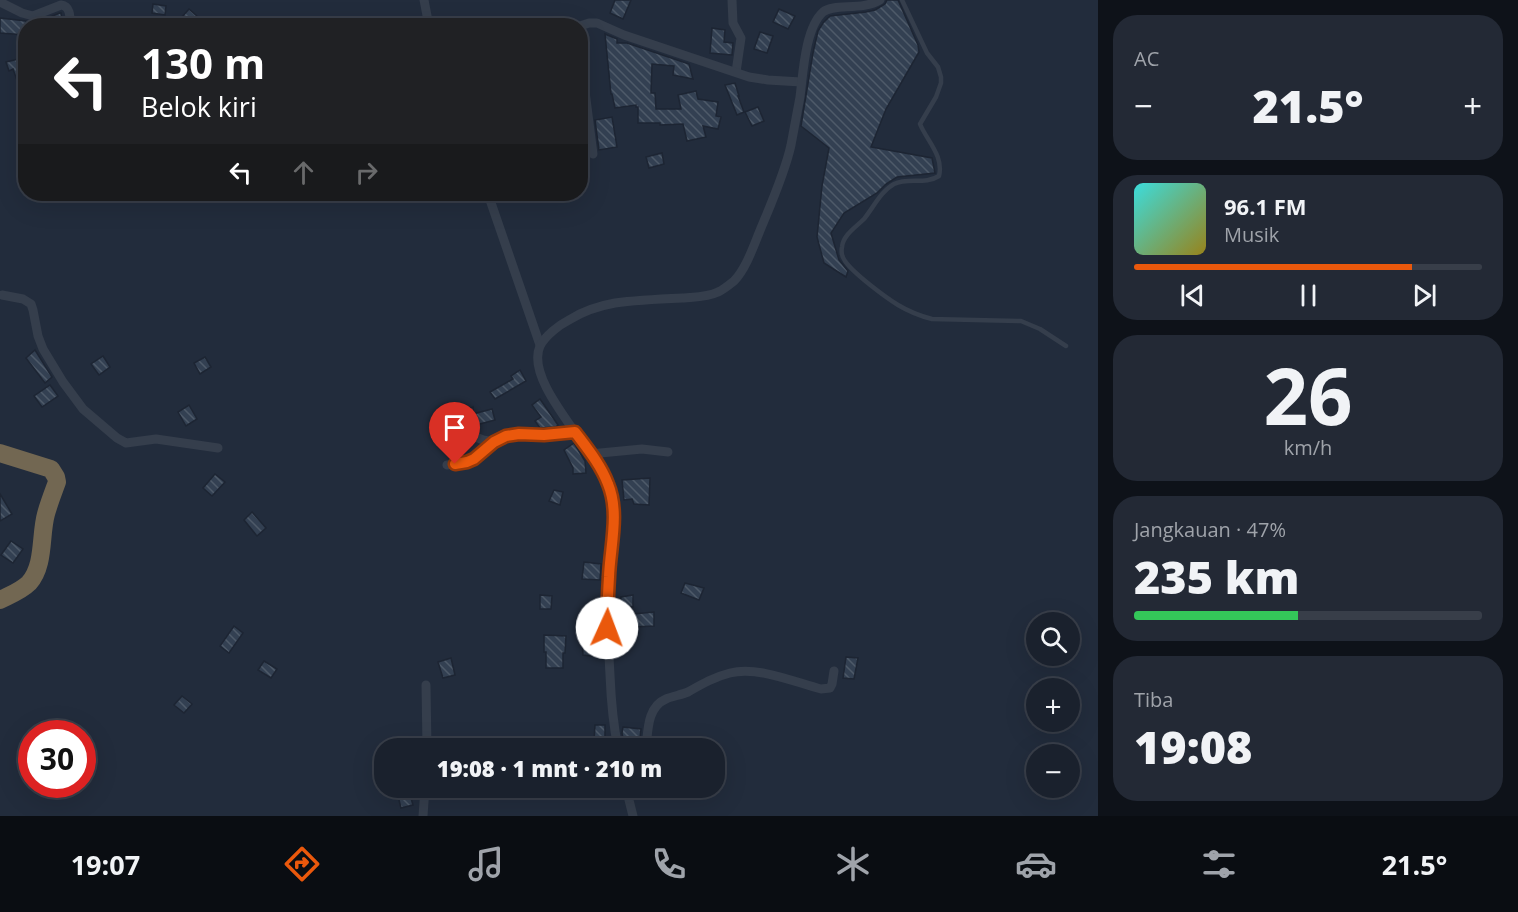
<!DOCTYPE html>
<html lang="id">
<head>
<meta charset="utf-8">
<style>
  :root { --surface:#1a212d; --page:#232935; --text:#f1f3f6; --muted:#9fa3aa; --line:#383e49; --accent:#ea580c }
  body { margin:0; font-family:"Open Sans",sans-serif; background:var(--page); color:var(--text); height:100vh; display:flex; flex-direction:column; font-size:22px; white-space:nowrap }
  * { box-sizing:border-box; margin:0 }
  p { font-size:20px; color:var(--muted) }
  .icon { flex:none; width:33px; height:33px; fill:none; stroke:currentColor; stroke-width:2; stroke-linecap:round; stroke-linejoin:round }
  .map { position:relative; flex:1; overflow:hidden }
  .sheet { display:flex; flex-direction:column; gap:15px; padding:15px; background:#0e1219; width:420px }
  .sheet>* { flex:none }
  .banner { position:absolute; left:18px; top:18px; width:570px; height:183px; border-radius:24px; box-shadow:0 6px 24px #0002,0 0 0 2px var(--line); background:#202124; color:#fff; overflow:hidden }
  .buttons { position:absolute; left:1026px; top:612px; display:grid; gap:12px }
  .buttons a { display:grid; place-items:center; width:54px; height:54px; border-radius:50%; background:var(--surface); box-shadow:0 6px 24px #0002,0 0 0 2px var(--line); font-size:30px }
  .speed { position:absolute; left:18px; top:720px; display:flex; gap:12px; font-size:30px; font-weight:700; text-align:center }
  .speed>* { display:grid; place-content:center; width:78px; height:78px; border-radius:50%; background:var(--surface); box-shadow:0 6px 24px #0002,0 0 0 2px var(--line); line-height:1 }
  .speed .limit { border:9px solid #d22; background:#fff; color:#111 }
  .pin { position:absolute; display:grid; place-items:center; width:51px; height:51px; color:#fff; margin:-62px -26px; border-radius:50% 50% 50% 0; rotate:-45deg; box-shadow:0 0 6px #0007 }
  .pin .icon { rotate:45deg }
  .me { position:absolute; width:66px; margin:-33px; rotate:2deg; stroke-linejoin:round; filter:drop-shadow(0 0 4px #0008) }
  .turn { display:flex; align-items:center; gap:21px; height:126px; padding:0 24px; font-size:27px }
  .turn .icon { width:78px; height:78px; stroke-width:2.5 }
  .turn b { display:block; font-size:42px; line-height:51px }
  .lanes { display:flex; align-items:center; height:57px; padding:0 24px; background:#0003; justify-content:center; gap:30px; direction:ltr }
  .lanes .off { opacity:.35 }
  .big { font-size:45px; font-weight:800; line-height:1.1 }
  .sheet .tile { flex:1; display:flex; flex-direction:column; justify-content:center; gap:9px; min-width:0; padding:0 21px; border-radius:24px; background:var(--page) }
  .sheet .dial { align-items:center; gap:0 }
  .dial b { font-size:78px; line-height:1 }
  .song { display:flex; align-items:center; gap:18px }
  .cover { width:72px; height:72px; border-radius:9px; background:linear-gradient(135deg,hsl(180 70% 55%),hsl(50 70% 35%)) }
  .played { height:6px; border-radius:3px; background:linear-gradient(90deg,var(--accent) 80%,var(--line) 80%) }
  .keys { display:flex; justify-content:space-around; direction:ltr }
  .heat { display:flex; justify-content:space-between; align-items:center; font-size:33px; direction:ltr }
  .charge { height:9px; border-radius:4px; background:linear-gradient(90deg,#34c759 47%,var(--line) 0) }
  .trip { position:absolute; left:374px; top:738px; width:351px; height:60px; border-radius:24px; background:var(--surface); box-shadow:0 6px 24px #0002,0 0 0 2px var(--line); font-weight:800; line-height:60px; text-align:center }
  .dock { display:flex; height:96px; justify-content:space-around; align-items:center; background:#0a0d12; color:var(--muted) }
  .dock .icon { width:42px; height:42px }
  .dock .selected { color:var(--accent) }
  .dock b { font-size:27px; color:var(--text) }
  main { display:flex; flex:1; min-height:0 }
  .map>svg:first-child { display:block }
  .building { fill:url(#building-back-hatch); stroke:#1d2533; stroke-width:1.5 }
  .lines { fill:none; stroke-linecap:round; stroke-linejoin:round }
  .lane { stroke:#353e4c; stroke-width:4.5 }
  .street { stroke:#353e4c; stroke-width:9 }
  .highway { stroke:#726752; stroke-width:18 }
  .route-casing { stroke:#983908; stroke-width:15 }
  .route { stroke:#ea580c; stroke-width:10 }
</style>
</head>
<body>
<main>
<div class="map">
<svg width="1098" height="816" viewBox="0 0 1098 816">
  <defs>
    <pattern id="building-back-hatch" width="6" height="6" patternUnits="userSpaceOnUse" patternTransform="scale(1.5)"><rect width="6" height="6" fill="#334052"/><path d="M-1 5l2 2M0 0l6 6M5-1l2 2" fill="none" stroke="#4e5a69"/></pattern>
  </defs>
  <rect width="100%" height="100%" fill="#222c3c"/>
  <!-- building -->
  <g class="building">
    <path d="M615,0H631L623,19L610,13Z"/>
    <path d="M887,0H898L918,45L919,52L886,109L871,147L932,158L935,173L897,177L886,184L877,193L844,213L831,233L839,260L848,271L846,277L824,263L817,237L822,186L829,148L801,126L813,53L818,31L823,23L830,16L866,12L875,10L885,4Z"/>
    <path d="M153,4L166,6L165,15L152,13Z"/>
    <path d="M189,9L208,26H191L182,17Z"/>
    <path d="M779,9L795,16L788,29L773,22Z"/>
    <path d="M60,13H61L62,23L42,26V20Z"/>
    <path d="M0,18L26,21V35L0,33Z"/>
    <path d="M712,28L725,30L724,42L733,43L732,55L710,53Z"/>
    <path d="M760,32L773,36L767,53L754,49Z"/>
    <path d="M605,34L617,39V43H627L689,64L693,79L673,75L674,66L652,64L651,93H655L656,109H681L678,95L696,91L698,99L718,102L716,116L721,117L718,129L703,126L706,137L687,141L683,124L660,125V123H638V107H636V105L615,108L612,94H611Z"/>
    <path d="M23,58L26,67V84L19,86L13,69L9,71L6,62Z"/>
    <path d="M735,83L739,96H738L744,112L737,115L725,85Z"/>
    <path d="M758,107L764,121L752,126L745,112Z"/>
    <path d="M612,117L617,147L599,150L595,120Z"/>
    <path d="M662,153L664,164L649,168L646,157Z"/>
    <path d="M35,350L52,377L45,383L26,358Z"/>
    <path d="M103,356L110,367L99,375L91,364Z"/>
    <path d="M205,357L211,367L200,374L194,363Z"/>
    <path d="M520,370L526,381L495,399L490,392L513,379L511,376Z"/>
    <path d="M50,385L58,396L42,407L34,396Z"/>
    <path d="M540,399L558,425L556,427L540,428L535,421L541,417L532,405Z"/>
    <path d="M189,405L197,419L186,426L178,412Z"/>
    <path d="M473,407V414L492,409L495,420L472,426L471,423L466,425L460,413Z"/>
    <path d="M574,443L585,461L586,473L573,474V468L564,450Z"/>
    <path d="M215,474L225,482L212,496L203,488Z"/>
    <path d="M650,478L649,505L634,504L632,499L624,500L622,480Z"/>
    <path d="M554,490L563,492L560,505L549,501Z"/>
    <path d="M0,494L12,514L0,521Z"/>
    <path d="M252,512L266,528L257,536L244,520Z"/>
    <path d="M11,541L23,549L13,563L1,555Z"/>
    <path d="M584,562L601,564L600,580L582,579Z"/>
    <path d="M685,583L704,588L699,600L681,593Z"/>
    <path d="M540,595L552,596L551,609H540Z"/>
    <path d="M633,595V607L620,606L621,597Z"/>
    <path d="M654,612V626L633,627V614Z"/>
    <path d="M234,626L243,633L229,653L220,646Z"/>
    <path d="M544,635L566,636L565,653H563V668H546V652H544Z"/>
    <path d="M598,639V657L583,655L582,640Z"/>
    <path d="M846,657L858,658L854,679L843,678Z"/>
    <path d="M451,658L455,675L443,678L438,662Z"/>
    <path d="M264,661L277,669L271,678L258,670Z"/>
    <path d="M182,696L192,704L184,713L174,705Z"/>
    <path d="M595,725H605V741H594Z"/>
    <path d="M623,727L641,729L639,747L624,744L622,733Z"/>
    <path d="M396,788H408L413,805L401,808Z"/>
  </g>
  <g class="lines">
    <!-- lane -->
    <path class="lane" d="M902,0L927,53L938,67L941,77V83L936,97L920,124C927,141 944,156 939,176C925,185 908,177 894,184C881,191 873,208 864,219C856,227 843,235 842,247C841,252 842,257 845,261C853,273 885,297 898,305C908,311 920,316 932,319L1021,321L1040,329L1066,346"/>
    <!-- street -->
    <g class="street">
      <path d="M424,0L429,26"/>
      <path d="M732,0L733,23L741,38L736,72"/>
      <path d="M0,2L22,13L33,16L61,5C71,6 70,18 70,26"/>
      <path d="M580,26L589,23H597L624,35L749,77L768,80L801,82"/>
      <path d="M580,52L593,154"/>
      <path d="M488,194L540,345"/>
      <path d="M2,295L23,299L31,304L33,310L38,336L43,349L63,382L83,409L117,438L126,443L156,439L218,448"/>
      <path d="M471,435L483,440L494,442"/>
      <path d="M590,454L642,449L668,452"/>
      <path d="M447,465L467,462L474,459L494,442L506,436L519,434L544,435L575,432"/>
      <path d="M426,685L427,748"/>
      <path d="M618,748C613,724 611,699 610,675C608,642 607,609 609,576C610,549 618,520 611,493C602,454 523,384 540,346C545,336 559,325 569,320C583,311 598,306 615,303C637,300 661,299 684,298C694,297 708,297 718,292C723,290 729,285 734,281C745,270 753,248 759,233C770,206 785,173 791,145C794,129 797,113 800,97C803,74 805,28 823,12C834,3 862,11 880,0"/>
      <path d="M646,748C648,731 647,707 666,699C673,696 681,695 688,692C702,684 714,677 730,673C758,666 794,682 821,689L830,688L832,684L834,671"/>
      <path d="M626,788L633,816"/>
      <path d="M629,798L637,788"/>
      <path d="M423,816L425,788"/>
    </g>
    <!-- highway -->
    <path class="highway" d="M0,453L51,469L56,477L57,482C53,493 49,503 46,514C40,535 45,565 29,583C21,591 10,595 0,600"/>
  </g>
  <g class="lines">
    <defs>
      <path id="route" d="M455,464L467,462L474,459L494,442L506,436L519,434L544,435L575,432C587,448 601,465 608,484C620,513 610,547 609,577C608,594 607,611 607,628"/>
    </defs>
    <!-- route casing -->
    <use href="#route" class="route-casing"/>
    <!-- route -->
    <use href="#route" class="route"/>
  </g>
</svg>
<div class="buttons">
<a><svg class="icon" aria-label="search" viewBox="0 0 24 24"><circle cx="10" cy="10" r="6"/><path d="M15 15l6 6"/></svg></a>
<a>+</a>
<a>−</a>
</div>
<div class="speed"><div class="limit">30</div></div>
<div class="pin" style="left:455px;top:464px;background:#d93025"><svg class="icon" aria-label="arrive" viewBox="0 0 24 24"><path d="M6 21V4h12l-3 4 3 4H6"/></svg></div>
<svg class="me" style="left:607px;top:628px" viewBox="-20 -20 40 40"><circle r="19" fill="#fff"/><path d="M0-13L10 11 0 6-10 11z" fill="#ea580c"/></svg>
<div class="trip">19:08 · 1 mnt · 210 m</div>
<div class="banner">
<div class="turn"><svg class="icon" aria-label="left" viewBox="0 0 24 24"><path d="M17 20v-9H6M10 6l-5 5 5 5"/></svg><div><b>130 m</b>Belok kiri</div></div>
<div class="lanes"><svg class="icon" aria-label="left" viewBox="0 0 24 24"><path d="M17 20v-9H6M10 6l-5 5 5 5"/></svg><svg class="icon off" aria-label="ahead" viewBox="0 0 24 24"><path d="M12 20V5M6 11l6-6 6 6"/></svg><svg class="icon off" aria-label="right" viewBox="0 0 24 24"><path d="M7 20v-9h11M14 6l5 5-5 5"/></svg></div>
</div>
</div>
<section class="sheet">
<div class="tile"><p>AC</p>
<div class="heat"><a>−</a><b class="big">21.5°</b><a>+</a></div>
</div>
<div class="tile">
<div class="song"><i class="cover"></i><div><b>96.1 FM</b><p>Musik</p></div></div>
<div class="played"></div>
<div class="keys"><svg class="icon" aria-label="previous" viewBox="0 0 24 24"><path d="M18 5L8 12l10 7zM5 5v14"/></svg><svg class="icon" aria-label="pause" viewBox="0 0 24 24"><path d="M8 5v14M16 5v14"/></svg><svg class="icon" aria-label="next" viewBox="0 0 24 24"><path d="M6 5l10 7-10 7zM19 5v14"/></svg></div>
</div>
<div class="tile dial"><b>26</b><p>km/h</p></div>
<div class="tile"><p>Jangkauan · 47%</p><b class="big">235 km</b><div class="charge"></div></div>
<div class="tile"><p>Tiba</p><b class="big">19:08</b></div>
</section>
</main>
<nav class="dock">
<b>19:07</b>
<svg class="icon selected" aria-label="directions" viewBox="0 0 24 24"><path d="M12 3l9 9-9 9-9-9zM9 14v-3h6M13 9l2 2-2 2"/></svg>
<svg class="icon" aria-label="music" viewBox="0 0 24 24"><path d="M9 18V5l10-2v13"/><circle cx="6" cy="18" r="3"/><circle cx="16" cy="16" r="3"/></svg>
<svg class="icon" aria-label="phone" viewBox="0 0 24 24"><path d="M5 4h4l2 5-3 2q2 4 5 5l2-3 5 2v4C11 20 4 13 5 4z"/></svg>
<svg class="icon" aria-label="climate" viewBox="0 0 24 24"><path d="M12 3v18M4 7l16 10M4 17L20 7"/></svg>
<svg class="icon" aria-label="car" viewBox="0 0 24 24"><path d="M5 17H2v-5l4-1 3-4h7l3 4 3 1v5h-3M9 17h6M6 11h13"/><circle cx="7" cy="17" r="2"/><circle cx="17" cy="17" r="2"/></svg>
<svg class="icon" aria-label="filters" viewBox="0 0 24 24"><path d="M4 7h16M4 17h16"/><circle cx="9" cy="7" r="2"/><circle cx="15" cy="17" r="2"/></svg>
<b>21.5°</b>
</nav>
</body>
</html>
